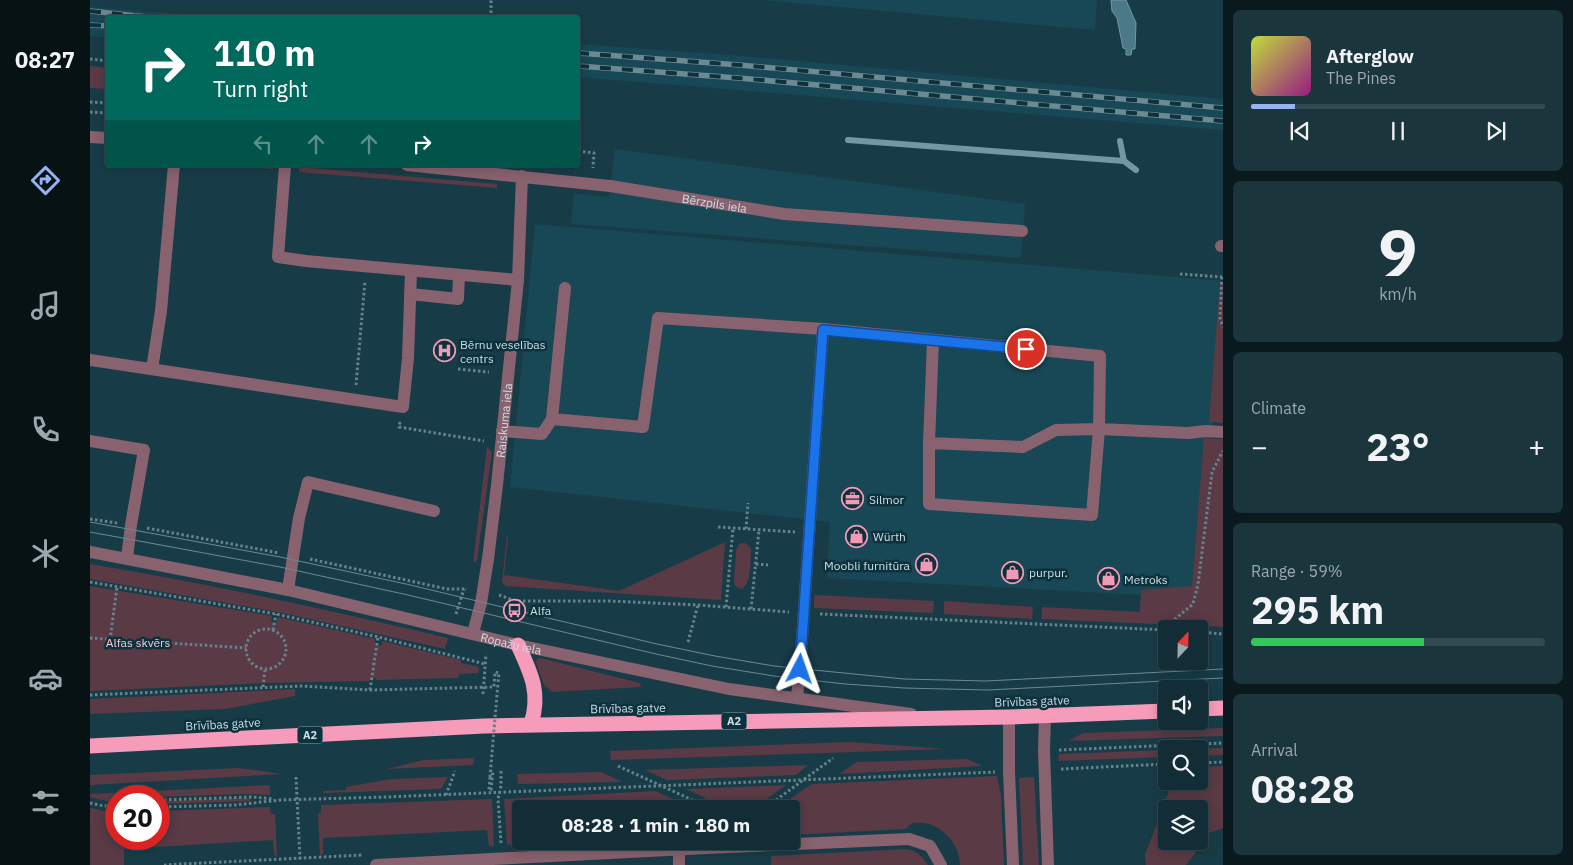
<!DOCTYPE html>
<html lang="en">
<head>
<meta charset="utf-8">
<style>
  :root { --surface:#122d35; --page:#1b353d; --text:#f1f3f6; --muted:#9ca8ad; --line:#314950; --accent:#95b2f1 }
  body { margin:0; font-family:"IBM Plex Sans",sans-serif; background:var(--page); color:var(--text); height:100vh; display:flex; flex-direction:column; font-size:19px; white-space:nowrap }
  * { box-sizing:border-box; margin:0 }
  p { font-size:16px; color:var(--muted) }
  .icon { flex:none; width:28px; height:28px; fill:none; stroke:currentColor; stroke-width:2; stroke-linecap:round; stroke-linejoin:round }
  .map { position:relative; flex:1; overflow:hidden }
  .sheet { display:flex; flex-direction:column; gap:10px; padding:10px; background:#0a191d; width:350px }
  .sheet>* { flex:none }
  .guide { position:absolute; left:15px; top:15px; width:475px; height:152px; border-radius:5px; box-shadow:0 2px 12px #0003,0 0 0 1px var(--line); background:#00695c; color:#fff; overflow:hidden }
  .needle { width:32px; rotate:22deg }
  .controls { position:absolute; left:1068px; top:620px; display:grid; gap:10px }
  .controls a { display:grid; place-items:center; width:50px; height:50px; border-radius:5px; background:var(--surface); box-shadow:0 2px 12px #0003,0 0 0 1px var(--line); font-size:25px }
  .speed { position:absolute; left:15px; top:785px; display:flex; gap:10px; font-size:25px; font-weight:700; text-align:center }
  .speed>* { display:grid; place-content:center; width:65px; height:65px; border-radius:50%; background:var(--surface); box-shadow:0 2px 12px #0003,0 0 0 1px var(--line); line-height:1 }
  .speed .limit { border:8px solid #d22; background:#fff; color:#111 }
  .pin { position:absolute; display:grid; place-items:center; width:42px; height:42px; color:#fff; margin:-21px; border:2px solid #fff; border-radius:50%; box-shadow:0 1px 5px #0007 }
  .me { position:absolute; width:55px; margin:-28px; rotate:4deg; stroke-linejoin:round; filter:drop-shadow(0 0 4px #0008) }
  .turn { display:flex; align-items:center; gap:18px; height:105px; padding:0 25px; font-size:22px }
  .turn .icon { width:65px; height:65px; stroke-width:2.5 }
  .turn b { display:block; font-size:35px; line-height:42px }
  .lanes { display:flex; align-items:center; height:48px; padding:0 25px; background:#0003; justify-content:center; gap:25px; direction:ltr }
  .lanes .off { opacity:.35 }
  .big { font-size:38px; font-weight:700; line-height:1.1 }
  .sheet .card { flex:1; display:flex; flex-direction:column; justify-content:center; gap:8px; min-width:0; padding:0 18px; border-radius:8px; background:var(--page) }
  .sheet .dial { align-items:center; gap:0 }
  .dial b { font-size:65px; line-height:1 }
  .song { display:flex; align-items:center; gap:15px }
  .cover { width:60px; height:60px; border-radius:8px; background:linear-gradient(135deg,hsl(70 70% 55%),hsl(310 70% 35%)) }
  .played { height:5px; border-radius:2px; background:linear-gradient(90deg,var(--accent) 15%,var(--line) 15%) }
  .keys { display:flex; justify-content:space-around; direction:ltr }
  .heat { display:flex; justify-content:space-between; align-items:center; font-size:28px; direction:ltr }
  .charge { height:8px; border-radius:4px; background:linear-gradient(90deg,#34c759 59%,var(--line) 0) }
  .trip { position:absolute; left:422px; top:800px; width:288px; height:50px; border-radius:5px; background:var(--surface); box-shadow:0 2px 12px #0003,0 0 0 1px var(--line); font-weight:700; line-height:50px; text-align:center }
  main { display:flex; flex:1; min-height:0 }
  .dock { display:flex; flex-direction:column; width:90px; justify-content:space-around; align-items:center; background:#071215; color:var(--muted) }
  .dock .icon { width:35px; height:35px }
  .dock .selected { color:var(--accent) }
  .dock b { font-size:22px; color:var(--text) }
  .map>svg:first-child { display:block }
  .built { fill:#184755 }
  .green { fill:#5a3a45; fill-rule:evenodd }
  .water { fill:#4c7988; stroke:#7298a4 }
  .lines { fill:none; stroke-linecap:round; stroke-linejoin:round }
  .stream { stroke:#7298a4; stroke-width:6 }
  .path { stroke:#66828c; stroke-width:3; stroke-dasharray:2.5 2.5; stroke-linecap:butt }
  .minor { stroke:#88626e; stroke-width:12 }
  .highway { stroke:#f69bb9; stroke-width:15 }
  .tram { stroke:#6d8992; stroke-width:1 }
  .rail-casing { stroke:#6d8992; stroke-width:5.5 }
  .rail { stroke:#0d323d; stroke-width:4; stroke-dasharray:11; stroke-linecap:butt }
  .path-bridge { stroke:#66828c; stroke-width:3; stroke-dasharray:2.5 2.5; stroke-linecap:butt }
  .route-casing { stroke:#114b97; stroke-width:12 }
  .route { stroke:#1a73e8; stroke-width:9 }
  .labels { text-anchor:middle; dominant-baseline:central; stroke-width:5; stroke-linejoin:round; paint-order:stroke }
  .shield { fill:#0d323d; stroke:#93abb3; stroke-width:1 }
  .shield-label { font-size:11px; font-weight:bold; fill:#ccdfe6 }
  .street-label { font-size:12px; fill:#ccdfe6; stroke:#0d323d }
  .poi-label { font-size:12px; fill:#ccdfe6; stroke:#0d323d; text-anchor:start }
  .park-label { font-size:12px; fill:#ffc6d7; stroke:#0d323d }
</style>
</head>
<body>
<main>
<nav class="dock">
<b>08:27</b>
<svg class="icon selected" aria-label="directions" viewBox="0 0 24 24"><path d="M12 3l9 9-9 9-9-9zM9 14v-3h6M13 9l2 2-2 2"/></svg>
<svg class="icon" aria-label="music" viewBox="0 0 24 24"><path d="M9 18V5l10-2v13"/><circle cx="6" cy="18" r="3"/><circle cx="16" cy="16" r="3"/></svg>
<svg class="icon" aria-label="phone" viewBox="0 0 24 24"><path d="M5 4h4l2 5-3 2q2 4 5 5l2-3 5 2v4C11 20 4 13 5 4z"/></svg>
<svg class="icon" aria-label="climate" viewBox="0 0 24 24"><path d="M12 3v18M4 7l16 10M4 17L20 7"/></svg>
<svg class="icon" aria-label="car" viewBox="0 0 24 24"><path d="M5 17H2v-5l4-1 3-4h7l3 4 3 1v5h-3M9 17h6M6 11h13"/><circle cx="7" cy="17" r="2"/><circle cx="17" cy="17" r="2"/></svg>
<svg class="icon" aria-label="filters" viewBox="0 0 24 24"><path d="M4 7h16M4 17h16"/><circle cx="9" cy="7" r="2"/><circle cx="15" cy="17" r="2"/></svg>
</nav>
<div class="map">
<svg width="1133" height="865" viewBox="0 0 1133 865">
  <rect width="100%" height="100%" fill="#183c47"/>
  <!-- built -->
  <g class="built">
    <path d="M672,0H1007L1005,30Z"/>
    <path d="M0,3L1,7L133,17L18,18L17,38L0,36Z"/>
    <path d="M488,44L652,56L1133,99V130L488,77Z"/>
    <path d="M525,149L935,204L931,258L481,224L484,193L519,197Z"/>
    <path d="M445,224L1133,281L1110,598L737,578L740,522L420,487Z"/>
  </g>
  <!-- green -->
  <g class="green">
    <path d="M0,66L17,68V89L0,88Z"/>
    <path d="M135,165H183V169Z"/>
    <path d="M209,167L407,184V188L209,172Z"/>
    <path d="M1130,282H1133V423L1119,422Z"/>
    <path d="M1114,438L1133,439V627L952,619V607L1050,612L1051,590L1102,586Z"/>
    <path d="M397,447L402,452L387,560L383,563Z"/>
    <path d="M417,536L418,537L414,575L529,591L635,542L631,600L416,586L412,582Z"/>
    <path d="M652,543H655L661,548C660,559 662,585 651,589L645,586L644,582L646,550L649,544Z"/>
    <path d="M0,564C121,584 240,610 358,638L355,649L188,612L0,579Z"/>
    <path d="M0,586L182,616L181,622L186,624L188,617L285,639V645L291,646L292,641L371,660V663L389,667L388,673L369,674L368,678L286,680V678H280L279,681L176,683L0,691Z"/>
    <path d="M724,595L844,601L843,613L724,608Z"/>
    <path d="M854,601L943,607L942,619L854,614Z"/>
    <path d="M450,658L550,683L551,687L462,692L454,685L446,662L447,659Z"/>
    <path d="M205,689V696L135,709L0,714V699Z"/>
    <path d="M1133,728V736L979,741L993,733Z"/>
    <path d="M760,742L856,749L521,760L520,751Z"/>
    <path d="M1133,748V755L1109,756V749H1104Z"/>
    <path d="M1076,750V757L968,761L969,754Z"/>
    <path d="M384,758L383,765L297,769L334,760Z"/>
    <path d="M877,759L892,766L749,774L767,762Z"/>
    <path d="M718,765L706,775L577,780L555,770Z"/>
    <path d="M1133,766V828L1116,834L1104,855L1096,865H1056L1055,855L1083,781H1109V767ZM1076,809H1109V841H1076Z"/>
    <path d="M149,768L192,774L0,785V775Z"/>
    <path d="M511,772L532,782L428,784L427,774Z"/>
    <path d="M907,776L911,795L914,865H870C870,845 853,825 833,823C825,822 821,822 816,829L701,835V809H685L722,784Z"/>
    <path d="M358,777L351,789L233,793V791L256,790V787L301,779Z"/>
    <path d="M944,777L949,865H933L929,778Z"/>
    <path d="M180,785V795L156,794L69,797L26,796V801H16L0,797V794Z"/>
    <path d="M696,785L667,806L634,807L596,789Z"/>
    <path d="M565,791L605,809H431V828H422L423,844L417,845L414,799Z"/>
    <path d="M161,798L160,801L71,804L73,801Z"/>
    <path d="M402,799L404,846H399L397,830L233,838V854L230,855L228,813H231V805Z"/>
    <path d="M180,807L181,814H185L187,857L184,854L183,840L34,849V865H0V808L26,813V839H69V811Z"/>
    <path d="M816,849C827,851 832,856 838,865H681V856Z"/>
  </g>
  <!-- water -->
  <path class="water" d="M1021,0H1036L1046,23L1045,49H1042L1041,55H1036V49L1033,48L1027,18L1022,11Z"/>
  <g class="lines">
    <!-- stream -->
    <g class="stream">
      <path d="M758,140L1034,161"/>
      <path d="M1030,141L1034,161L1046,170"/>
    </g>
    <!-- path -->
    <g class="path">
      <path d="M401,18V0"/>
      <path d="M0,59L18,61"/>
      <path d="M0,102L18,103"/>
      <path d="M0,112L18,113"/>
      <path d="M488,151L504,153L503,168"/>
      <path d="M1090,274L1132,277"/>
      <path d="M1132,277L1130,318L1133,327"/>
      <path d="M368,369L399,372"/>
      <path d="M266,385L275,281"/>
      <path d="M310,422L309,427L394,441"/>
      <path d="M0,519L27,523"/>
      <path d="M628,527L705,532"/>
      <path d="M57,528L189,553"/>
      <path d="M656,529L658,503"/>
      <path d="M220,559L357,589H377"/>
      <path d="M666,564L678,565"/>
      <path d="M0,582L186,614L288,637L395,664"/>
      <path d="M409,595L426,601H520L608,605L699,612"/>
      <path d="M636,607L643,528"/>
      <path d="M661,609L669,530"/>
      <path d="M366,614L374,589"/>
      <path d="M730,614L1076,630"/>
      <circle cx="176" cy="649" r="20"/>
      <path d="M1073,629L1103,604L1108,584L1122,472L1133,451"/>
      <path d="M183,630L186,614"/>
      <path d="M1109,632L1133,634"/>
      <path d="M0,638L156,648"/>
      <path d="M20,640L27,587"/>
      <path d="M598,642L608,605"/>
      <path d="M173,687L175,670"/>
      <path d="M280,690L288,637"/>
      <path d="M393,694L396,654"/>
      <path d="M0,695L212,686L280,690L404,687L405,672L409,673L408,683"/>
      <path d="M969,750L1133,743"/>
      <path d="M1109,763L1133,762"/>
      <path d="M528,766L622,809"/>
      <path d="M971,769L1076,764"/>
      <path d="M206,777L210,859"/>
      <path d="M400,777L399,790H401L403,770"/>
      <path d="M356,795L365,771"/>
      <path d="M69,800L162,797L184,799"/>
      <path d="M0,803L14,806H26"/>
      <path d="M69,807L145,805L190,800L296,797L905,772"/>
      <path d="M674,809L743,758"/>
      <path d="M411,843L408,799L411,786V769"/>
      <path d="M74,865L273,855"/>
    </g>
    <!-- minor -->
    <g class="minor">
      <path d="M0,137L18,138"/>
      <path d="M195,165L188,257L216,261L428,280"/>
      <path id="s1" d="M317,165L520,186L694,214L932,231"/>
      <path d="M1131,246H1133"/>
      <path d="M475,288L462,419L553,427L568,318L733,329L710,669L707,697"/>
      <path d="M320,294L368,299L369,275"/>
      <path d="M733,329L1010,356L1009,429L1098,433L1116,431L1133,432"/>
      <path d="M0,360L313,407L318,358L321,271"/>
      <path d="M62,369L71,311L84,165"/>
      <path d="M412,431L452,434L462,419"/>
      <path d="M0,441L54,450L41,525L37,558"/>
      <path d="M839,443V504L1002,515L1009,429L966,430L933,447L839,443L843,340"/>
      <path id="s2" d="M0,552L198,590L428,645L639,689L821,714"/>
      <path d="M198,590L209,518L218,482L344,511"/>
      <path id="s3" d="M383,633L391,603L398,559L407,485L428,280L432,176"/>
      <path d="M955,716L954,751L958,865"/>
      <path d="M919,717V772L923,865"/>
      <path d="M589,850V865"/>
      <path d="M286,865L617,848L819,839L840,846L851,865"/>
    </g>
    <!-- highway -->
    <g class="highway">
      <path d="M428,645C441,673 451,693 441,724"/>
      <path d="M1109,709L1133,708"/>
      <path d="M0,746L394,726L919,717L1076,711"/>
    </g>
    <!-- tram -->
    <g class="tram">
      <path d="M0,522L190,557L316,584L567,644L625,656L684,666L814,679L896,681L1133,669"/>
      <path d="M0,532L190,567L318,595L566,654L622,666L684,676L755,684L814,688L898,690L1133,678"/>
    </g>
    <defs>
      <g id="rail">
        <path d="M0,11L67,18"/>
        <path d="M0,25L18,26"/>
        <path d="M488,53L649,65L1133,108"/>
        <path d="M488,66L648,78L1133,121"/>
      </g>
    </defs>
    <!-- rail casing -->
    <use href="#rail" class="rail-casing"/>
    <!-- rail -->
    <use href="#rail" class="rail"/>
    <!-- path-bridge -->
    <path class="path-bridge" d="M400,777L408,683"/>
  </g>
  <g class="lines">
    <defs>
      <path id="route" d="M710,669L733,330L936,349"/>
    </defs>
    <!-- route casing -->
    <use href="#route" class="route-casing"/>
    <!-- route -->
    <use href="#route" class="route"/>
  </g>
  <!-- icons -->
  <defs>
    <symbol id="hospital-ring" viewBox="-11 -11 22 22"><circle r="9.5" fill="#0d323d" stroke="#f09ab6" stroke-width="1.5"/><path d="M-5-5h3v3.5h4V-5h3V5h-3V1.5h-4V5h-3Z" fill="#f09ab6"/></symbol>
    <symbol id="office-ring" viewBox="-11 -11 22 22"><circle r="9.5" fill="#0d323d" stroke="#f09ab6" stroke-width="1.5"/><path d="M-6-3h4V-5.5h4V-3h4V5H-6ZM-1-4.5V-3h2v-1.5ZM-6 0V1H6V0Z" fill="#f09ab6"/></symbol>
    <symbol id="shop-ring" viewBox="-11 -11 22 22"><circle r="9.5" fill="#0d323d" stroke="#f09ab6" stroke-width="1.5"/><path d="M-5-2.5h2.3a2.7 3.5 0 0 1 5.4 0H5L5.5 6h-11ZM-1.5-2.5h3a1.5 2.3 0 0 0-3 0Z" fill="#f09ab6"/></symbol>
    <symbol id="bus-ring" viewBox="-11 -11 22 22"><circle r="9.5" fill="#0d323d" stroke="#f09ab6" stroke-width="1.5"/><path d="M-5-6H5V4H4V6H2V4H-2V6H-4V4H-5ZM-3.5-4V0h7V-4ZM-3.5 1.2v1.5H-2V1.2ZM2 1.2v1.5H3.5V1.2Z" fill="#f09ab6"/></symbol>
  </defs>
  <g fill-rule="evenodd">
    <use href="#hospital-ring" x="342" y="338" width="25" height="25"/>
    <use href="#office-ring" x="750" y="486" width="25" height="25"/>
    <use href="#shop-ring" x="754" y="524" width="25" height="25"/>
    <use href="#shop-ring" x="824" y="552" width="25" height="25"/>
    <use href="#shop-ring" x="910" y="560" width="25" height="25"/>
    <use href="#shop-ring" x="1006" y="566" width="25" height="25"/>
    <use href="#bus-ring" x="412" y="598" width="25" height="25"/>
  </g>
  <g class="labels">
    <!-- shield labels -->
    <g class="shield">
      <rect x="631.5" y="712.5" width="25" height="17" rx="4"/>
      <rect x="207.5" y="726.5" width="25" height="17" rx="4"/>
    </g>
    <g class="shield-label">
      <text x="644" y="721">A2</text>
      <text x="220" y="735">A2</text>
    </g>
    <!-- street labels -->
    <g class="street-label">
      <text stroke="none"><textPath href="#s1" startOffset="310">Bērzpils iela</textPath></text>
      <text stroke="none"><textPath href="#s3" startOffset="215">Raiskuma iela</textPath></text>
      <text stroke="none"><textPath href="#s2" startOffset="431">Ropažu iela</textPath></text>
      <text transform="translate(942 701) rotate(-2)">Brīvības gatve</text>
      <text transform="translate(538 708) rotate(-1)">Brīvības gatve</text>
      <text transform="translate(133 724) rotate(-3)">Brīvības gatve</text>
    </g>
    <!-- poi labels -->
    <g class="poi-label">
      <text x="370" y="344">Bērnu veselības<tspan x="370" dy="14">centrs</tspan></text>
      <text x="779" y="499">Silmor</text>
      <text x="783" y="536">Würth</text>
      <text x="820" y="565" text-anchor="end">Moobli furnitūra</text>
      <text x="939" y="572">purpur.</text>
      <text x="1034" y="579">Metroks</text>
      <text x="440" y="610">Alfa</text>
    </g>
    <!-- park labels -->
    <g class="park-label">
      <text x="48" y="642">Alfas skvērs</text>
    </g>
  </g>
</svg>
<div class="controls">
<a><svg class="needle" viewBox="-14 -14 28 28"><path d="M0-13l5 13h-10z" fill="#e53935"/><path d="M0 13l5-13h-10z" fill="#9ca8ad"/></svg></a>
<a><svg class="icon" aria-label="sound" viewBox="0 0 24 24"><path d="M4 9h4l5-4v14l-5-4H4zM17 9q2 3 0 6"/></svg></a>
<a><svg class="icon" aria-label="search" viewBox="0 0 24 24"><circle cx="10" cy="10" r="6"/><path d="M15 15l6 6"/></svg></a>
<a><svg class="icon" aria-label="layers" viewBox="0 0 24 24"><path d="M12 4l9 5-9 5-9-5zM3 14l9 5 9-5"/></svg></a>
</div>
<div class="speed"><div class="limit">20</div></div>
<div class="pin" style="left:936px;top:349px;background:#d93025"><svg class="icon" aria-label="arrive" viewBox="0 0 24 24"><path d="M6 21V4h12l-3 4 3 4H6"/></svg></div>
<svg class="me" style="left:710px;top:669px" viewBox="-20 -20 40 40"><path d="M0-17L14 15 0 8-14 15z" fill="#1a73e8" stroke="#fff" stroke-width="4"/></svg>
<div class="trip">08:28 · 1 min · 180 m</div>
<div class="guide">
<div class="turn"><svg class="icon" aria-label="right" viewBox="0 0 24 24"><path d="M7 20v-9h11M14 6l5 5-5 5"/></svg><div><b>110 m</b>Turn right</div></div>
<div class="lanes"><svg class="icon off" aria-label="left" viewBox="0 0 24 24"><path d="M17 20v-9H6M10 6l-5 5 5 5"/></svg><svg class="icon off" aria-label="ahead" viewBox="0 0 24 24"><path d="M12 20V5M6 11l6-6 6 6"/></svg><svg class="icon off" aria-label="ahead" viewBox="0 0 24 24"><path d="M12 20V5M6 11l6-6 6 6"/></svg><svg class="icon" aria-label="right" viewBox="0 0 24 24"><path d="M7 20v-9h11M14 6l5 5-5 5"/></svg></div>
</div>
</div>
<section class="sheet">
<div class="card">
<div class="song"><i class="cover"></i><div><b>Afterglow</b><p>The Pines</p></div></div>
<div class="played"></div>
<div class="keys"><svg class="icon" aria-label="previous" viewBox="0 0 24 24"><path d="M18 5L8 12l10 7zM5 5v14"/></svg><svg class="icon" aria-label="pause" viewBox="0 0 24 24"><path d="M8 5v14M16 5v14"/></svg><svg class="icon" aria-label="next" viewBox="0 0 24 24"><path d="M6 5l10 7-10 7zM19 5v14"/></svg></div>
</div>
<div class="card dial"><b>9</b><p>km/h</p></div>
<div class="card"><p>Climate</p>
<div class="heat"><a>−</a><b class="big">23°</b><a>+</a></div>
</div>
<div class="card"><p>Range · 59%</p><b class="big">295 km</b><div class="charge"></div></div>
<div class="card"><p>Arrival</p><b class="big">08:28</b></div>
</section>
</main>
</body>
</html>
